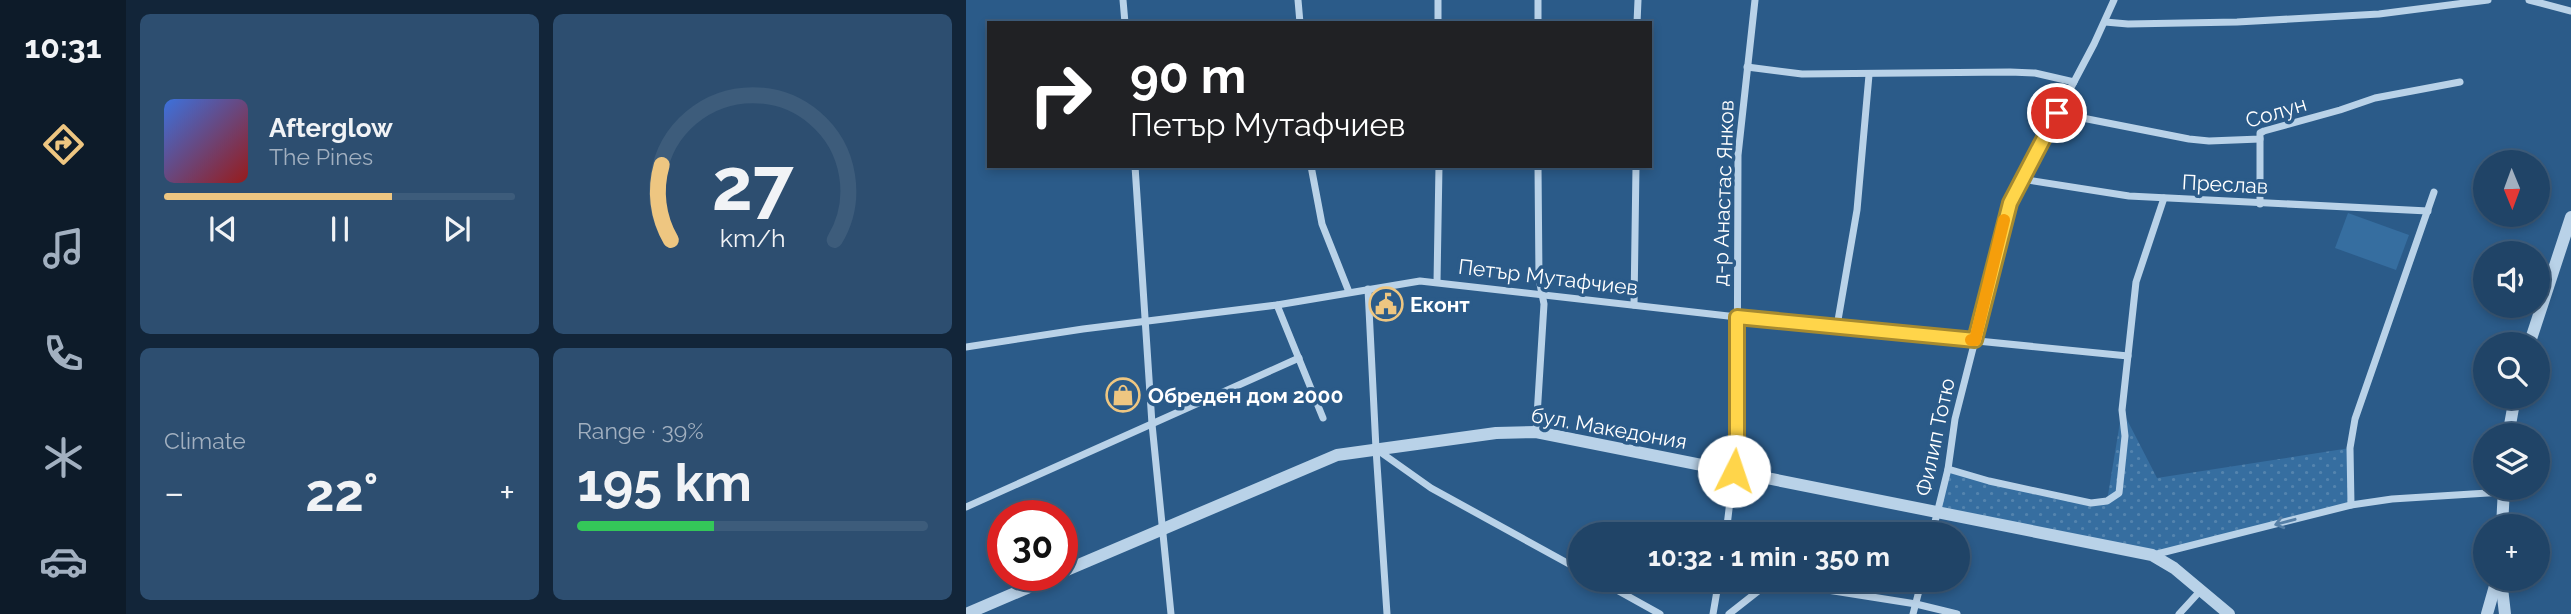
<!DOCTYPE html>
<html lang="en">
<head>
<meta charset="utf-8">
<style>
  :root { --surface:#204467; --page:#2d4e70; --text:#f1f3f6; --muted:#a2b0c0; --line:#3d5c7b; --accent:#eec681 }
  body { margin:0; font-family:Raleway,sans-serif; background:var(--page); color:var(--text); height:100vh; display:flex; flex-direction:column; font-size:26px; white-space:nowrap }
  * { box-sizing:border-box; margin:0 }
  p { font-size:23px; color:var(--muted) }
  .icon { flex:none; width:38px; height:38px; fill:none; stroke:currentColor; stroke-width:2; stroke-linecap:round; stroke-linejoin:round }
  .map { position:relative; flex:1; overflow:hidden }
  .sheet { display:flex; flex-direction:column; gap:14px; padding:14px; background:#122539; width:840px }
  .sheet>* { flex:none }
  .guide { position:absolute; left:21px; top:21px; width:665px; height:147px; border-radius:0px; box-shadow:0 4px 10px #0003,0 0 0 2px var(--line); background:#202124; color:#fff; overflow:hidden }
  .needle { width:46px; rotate:179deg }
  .fabs { position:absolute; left:1507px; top:150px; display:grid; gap:14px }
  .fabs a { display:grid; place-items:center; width:77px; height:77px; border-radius:50%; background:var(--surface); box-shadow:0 4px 10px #0003,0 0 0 2px var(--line); font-size:35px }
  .speed { position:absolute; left:21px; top:500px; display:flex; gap:14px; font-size:35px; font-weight:700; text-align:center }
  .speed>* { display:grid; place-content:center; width:91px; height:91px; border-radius:50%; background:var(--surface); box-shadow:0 4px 10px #0003,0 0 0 2px var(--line); line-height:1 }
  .speed .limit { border:10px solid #d22; background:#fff; color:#111 }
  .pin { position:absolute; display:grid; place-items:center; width:60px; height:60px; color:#fff; margin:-30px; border:4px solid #fff; border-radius:50%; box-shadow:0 2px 7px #0007 }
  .me { position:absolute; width:77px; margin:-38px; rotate:4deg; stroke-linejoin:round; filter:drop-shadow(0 0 5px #0008) }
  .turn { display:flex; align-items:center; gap:24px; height:147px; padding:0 28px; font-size:32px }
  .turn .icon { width:91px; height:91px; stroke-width:2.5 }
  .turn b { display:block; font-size:49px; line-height:60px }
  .big { font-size:52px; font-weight:700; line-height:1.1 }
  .sheet .card { flex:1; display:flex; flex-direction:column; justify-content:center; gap:10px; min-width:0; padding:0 24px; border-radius:10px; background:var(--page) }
  .sheet .dial { align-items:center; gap:0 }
  .dial svg { height:182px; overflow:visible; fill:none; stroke:var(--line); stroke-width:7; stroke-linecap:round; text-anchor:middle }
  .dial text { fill:var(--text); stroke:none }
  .song { display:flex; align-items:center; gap:21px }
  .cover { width:84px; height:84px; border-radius:10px; background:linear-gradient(135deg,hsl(220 70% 55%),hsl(0 70% 35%)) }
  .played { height:7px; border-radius:4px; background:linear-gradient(90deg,var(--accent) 65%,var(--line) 65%) }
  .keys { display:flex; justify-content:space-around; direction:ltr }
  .heat { display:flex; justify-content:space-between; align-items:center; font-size:38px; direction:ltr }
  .charge { height:10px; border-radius:5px; background:linear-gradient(90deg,#34c759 39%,var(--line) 0) }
  .sheet .tiles { flex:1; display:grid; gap:14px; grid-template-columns:repeat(2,1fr) }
  .trip { position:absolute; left:602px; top:522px; width:402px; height:70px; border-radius:35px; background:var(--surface); box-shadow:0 4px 10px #0003,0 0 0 2px var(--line); font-weight:700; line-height:70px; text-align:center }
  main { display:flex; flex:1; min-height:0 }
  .tab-bar { display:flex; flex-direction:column; width:126px; justify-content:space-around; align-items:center; background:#0d1b29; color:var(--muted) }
  .tab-bar .icon { width:49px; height:49px }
  .tab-bar .active { color:var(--accent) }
  .tab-bar b { font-size:32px; color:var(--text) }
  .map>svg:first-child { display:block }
  .grass { fill:url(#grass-dots) }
  .garden { fill:#366ea0 }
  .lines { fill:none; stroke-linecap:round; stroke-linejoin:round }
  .minor { stroke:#b9d2e8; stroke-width:7 }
  .tertiary { stroke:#b9d2e8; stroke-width:12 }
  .oneway { stroke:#567fa6 }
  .route-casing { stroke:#a68a30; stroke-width:18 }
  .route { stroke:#ffd54a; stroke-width:12 }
  .slow { stroke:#f59e0b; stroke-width:12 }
  .labels { text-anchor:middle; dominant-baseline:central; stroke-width:7; stroke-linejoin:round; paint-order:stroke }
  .street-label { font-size:21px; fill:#fff; stroke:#2b5b89 }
  .poi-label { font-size:21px; font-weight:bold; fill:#fff; stroke:#2b5b89; text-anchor:start }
</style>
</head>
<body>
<main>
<nav class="tab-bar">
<b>10:31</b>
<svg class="icon active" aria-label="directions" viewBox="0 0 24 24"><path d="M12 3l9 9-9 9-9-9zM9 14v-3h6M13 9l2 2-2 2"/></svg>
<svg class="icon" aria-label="music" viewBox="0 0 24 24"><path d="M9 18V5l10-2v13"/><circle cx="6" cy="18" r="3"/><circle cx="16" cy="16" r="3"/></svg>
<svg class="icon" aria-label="phone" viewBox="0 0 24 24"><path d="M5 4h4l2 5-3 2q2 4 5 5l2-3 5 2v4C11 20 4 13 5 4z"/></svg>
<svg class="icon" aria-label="climate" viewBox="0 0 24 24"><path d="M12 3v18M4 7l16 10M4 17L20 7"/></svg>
<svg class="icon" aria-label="car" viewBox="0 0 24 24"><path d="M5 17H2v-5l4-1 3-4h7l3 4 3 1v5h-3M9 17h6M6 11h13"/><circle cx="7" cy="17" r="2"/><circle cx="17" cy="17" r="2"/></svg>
</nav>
<section class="sheet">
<div class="tiles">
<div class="card">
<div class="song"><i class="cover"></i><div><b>Afterglow</b><p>The Pines</p></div></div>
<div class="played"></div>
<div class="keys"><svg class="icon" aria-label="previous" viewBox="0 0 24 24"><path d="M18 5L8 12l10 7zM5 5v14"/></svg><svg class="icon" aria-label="pause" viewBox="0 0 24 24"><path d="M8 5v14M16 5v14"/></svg><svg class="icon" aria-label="next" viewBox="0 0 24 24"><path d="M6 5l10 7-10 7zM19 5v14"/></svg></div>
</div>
<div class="card dial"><svg viewBox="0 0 100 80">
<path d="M14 69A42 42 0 1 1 86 69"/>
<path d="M14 69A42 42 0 0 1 10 36" stroke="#eec681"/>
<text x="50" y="56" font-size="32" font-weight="700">27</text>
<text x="50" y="72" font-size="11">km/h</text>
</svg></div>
<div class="card"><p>Climate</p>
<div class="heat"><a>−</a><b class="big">22°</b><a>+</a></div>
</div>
<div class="card"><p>Range · 39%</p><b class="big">195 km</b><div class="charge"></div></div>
</div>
</section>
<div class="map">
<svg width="1605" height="614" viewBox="0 0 1605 614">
  <defs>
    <pattern id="grass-dots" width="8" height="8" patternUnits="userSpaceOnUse" patternTransform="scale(1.75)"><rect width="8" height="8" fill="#366ea0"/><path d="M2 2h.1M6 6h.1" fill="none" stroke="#5484ae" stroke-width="1.8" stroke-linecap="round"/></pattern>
  </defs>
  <rect width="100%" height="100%" fill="#2b5b89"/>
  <!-- grass -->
  <path class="grass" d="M1156,410L1191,478L1384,448L1385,505L1186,555L972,512L982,469L1125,503L1141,501Z"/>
  <!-- garden -->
  <path class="garden" d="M1382,213L1443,235L1430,270L1369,248Z"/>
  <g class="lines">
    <!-- minor -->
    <g class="minor">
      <path d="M157,0L159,23"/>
      <path d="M332,0L334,23"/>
      <path d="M472,0V23"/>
      <path d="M572,0V23"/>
      <path d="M1563,0L1605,11"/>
      <path d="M1139,22L1162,24L1271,22L1413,14L1522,0"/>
      <path d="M671,23L672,0"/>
      <path d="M781,67L836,74L1044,72L1069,73L1108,82"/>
      <path d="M1091,113L1223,139L1243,141L1294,139V133L1298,131L1374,110L1409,98L1494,82"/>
      <path d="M169,166L186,424L205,614"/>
      <path d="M345,166L356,224L383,292"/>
      <path d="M1055,179L1163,196L1462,211"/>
      <path d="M1294,204V139"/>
      <path d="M471,282L473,166"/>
      <path d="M402,289L410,449L421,614"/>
      <path d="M311,305L357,418"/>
      <path d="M668,305L670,166"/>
      <path d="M871,326L891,210L903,75"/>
      <path d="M0,347L117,329L311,305L454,281L771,317L1162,356"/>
      <path d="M570,432L578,304L573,279L572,166"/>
      <path d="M410,449L465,488L614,570"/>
      <path d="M982,469L1023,481L1125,503L1141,501L1153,493L1159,436L1156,410L1170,282L1198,198"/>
      <path d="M1385,505L1384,448L1389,419L1468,192"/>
      <path d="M0,507L333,358"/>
      <path d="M760,534L771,443L772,155L789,0"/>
      <path d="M966,534L982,469L989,419L1044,203L1128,44L1148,0"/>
      <path d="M1187,555L1385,505L1426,499L1538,492"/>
      <path d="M631,579L694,614"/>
      <path d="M747,614L753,579"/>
      <path d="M763,614L805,581L950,604L991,614"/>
      <path d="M947,614L956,579"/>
      <path d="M1213,614L1235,590"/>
    </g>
    <!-- tertiary -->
    <g class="tertiary">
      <path d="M1563,345L1605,217"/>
      <path d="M1542,436L1549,397"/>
      <path d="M1536,527L1538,488"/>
      <path d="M96,572L371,455L530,433L570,432L1186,555L1208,568L1263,614"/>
      <path d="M1535,579L1539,614"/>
      <path d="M0,614L89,576"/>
      <path d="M1521,614L1531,579"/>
    </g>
  </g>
  <!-- one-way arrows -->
  <defs><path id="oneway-shaft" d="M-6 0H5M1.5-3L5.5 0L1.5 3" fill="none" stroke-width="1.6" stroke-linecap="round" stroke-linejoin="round" transform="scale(1.75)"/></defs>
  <use class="oneway" href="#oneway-shaft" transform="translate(1319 522) rotate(165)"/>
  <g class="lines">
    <defs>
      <path id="route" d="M768,471L771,443V317L1009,340L1044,203L1091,113"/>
    </defs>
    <!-- route casing -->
    <use href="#route" class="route-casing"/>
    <!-- route -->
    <use href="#route" class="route"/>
    <!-- slow -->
    <path class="slow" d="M1005,340H1009L1038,220"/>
  </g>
  <!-- icons -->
  <defs>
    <symbol id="civic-ring" viewBox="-11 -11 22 22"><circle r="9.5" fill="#2b5b89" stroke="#eec681" stroke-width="1.5"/><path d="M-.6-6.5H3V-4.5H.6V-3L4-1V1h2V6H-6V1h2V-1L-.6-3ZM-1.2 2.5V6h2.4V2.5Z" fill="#eec681"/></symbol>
    <symbol id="shop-ring" viewBox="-11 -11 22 22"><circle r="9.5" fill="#2b5b89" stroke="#eec681" stroke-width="1.5"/><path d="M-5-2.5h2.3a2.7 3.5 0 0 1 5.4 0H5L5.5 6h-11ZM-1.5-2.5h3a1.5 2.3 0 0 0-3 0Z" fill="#eec681"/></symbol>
  </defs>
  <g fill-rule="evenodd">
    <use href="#civic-ring" x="401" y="285" width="38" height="38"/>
    <use href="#shop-ring" x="138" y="376" width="38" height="38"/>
  </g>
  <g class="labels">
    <!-- street labels -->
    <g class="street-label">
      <text transform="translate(1310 112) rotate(-17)">Солун</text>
      <text transform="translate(1259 184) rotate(3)">Преслав</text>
      <text transform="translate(757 193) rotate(-88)">д-р Анастас Янков</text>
      <text transform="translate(582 277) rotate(7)">Петър Мутафчиев</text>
      <text transform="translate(643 428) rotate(10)">бул. Македония</text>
      <text transform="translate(969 437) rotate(-78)">Филип Тотю</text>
    </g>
    <!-- poi labels -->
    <g class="poi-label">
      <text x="444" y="304">Еконт</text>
      <text x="182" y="395">Обреден дом 2000</text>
    </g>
  </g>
</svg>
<div class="fabs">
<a><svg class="needle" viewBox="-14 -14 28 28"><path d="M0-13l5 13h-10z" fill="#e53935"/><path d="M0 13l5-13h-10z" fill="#a2b0c0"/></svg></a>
<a><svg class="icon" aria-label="sound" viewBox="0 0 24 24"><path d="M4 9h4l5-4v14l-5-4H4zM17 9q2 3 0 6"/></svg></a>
<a><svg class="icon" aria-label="search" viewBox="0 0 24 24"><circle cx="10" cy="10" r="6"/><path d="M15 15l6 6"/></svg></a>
<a><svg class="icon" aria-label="layers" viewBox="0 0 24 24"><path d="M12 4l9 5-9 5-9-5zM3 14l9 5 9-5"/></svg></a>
<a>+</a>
</div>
<div class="speed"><div class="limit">30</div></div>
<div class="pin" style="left:1091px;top:113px;background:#d93025"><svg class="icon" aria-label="arrive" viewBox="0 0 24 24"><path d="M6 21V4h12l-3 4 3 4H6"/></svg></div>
<svg class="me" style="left:768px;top:471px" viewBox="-20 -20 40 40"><circle r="19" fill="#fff"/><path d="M0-13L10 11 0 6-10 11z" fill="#ffd54a"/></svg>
<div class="trip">10:32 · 1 min · 350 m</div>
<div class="guide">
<div class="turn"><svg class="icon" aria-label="right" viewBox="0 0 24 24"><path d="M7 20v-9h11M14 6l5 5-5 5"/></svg><div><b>90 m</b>Петър Мутафчиев</div></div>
</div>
</div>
</main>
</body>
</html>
